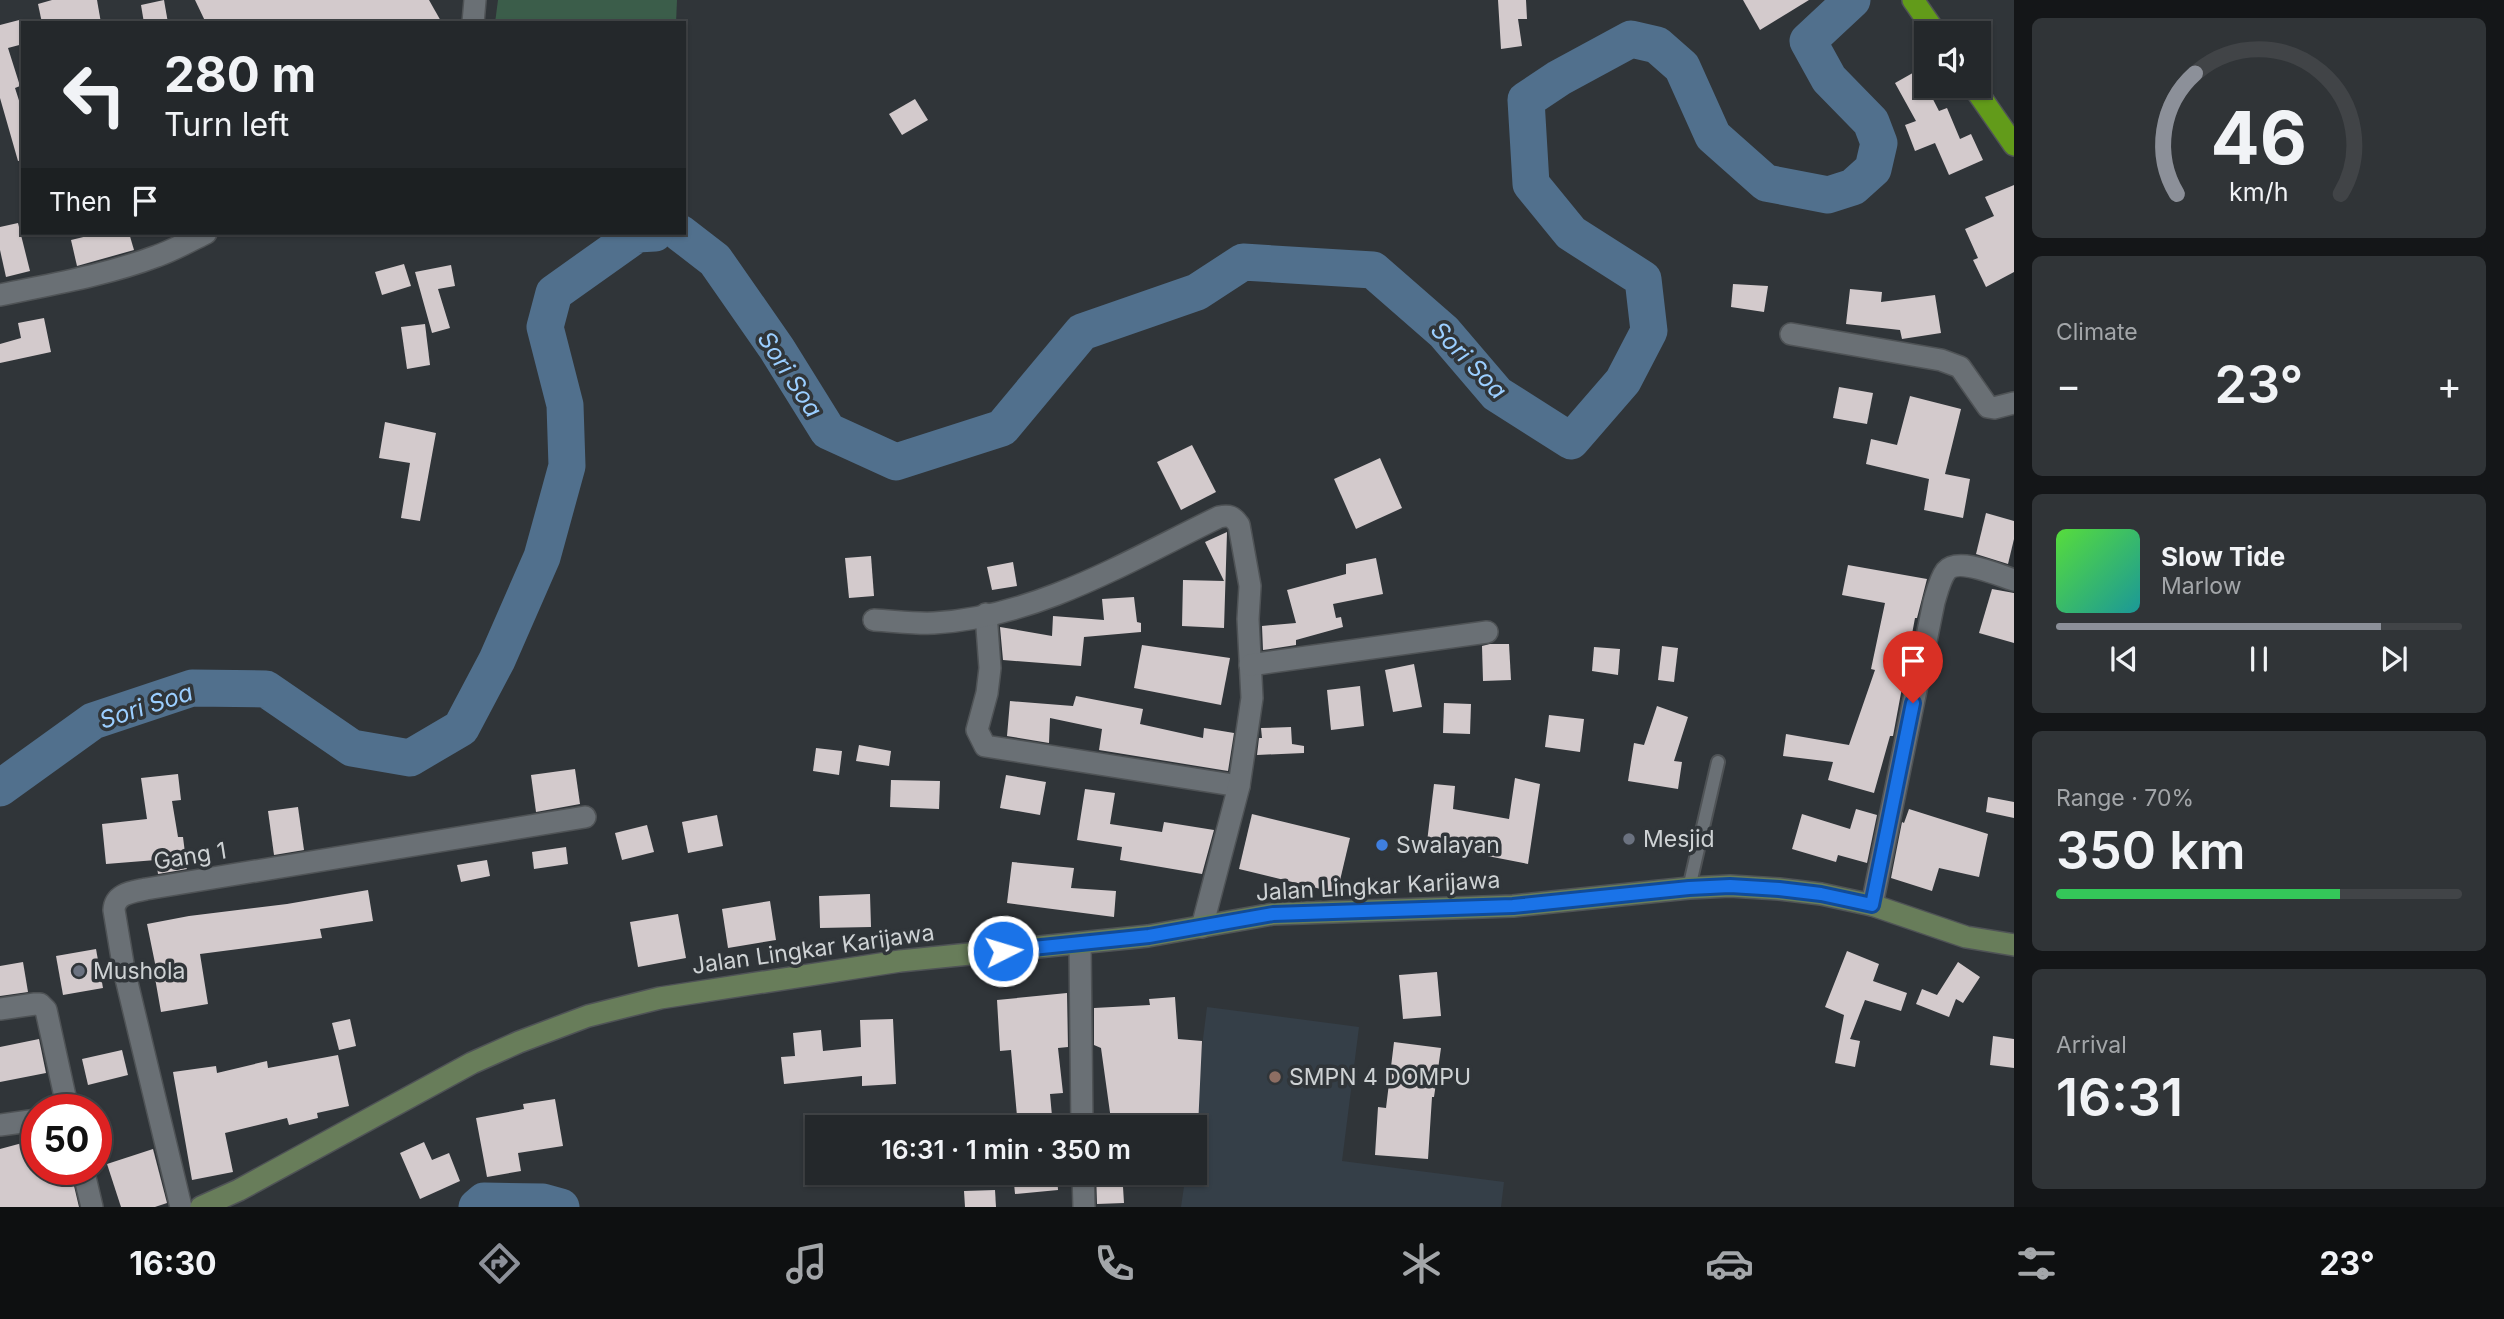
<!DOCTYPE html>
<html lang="en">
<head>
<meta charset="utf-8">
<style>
  :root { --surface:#24282b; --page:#303437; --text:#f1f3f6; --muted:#a3a6a9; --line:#414447; --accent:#8c9099 }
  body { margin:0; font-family:Inter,sans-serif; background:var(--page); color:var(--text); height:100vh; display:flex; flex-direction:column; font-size:26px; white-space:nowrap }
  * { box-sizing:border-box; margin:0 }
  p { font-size:23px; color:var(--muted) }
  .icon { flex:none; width:38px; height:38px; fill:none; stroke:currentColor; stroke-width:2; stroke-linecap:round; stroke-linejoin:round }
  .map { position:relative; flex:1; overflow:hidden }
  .panel { display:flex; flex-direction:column; gap:18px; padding:18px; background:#141618; width:490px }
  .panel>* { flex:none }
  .top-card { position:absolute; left:21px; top:21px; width:665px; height:214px; border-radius:0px; box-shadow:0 2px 5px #0004,0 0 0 2px var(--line); background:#24282b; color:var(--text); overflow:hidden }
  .buttons { position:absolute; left:1914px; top:21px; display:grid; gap:14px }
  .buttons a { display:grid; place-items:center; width:77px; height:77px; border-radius:0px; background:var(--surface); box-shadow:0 2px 5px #0004,0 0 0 2px var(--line); font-size:35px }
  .speed { position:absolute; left:21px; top:1094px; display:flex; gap:14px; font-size:35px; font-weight:700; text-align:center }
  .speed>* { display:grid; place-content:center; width:91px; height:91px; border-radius:50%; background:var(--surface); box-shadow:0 2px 5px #0004,0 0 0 2px var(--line); line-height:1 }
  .speed .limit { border:10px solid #d22; background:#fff; color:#111 }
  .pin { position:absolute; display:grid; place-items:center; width:60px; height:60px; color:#fff; margin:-72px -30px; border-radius:50% 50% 50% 0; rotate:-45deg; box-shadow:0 0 7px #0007 }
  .pin .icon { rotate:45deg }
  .me { position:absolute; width:77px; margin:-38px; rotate:85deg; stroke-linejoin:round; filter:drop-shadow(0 0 5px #0008) }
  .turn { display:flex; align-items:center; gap:24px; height:147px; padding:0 28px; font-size:32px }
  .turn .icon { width:91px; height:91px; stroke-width:2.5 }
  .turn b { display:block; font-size:49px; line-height:60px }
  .then { display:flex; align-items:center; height:66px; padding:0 28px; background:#0003; gap:14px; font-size:26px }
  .big { font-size:52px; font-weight:600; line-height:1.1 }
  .panel .widget { flex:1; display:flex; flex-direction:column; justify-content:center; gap:10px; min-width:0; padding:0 24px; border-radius:10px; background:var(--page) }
  .panel .dial { align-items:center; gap:0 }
  .dial svg { height:182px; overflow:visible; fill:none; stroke:var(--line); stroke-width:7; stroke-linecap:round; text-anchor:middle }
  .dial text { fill:var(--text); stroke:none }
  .song { display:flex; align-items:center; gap:21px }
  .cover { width:84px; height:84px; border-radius:10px; background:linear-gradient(135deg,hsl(110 70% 55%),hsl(180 70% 35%)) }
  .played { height:7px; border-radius:4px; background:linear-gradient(90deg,var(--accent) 80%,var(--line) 80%) }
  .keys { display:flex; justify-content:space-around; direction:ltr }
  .heat { display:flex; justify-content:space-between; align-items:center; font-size:38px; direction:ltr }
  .charge { height:10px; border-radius:5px; background:linear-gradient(90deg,#34c759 70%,var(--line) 0) }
  .trip { position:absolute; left:805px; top:1115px; width:402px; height:70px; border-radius:0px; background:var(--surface); box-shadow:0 2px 5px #0004,0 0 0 2px var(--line); font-weight:600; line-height:70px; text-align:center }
  .tab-bar { display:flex; height:112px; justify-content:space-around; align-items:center; background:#0e1011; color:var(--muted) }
  .tab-bar .icon { width:49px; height:49px }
  .tab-bar .selected { color:var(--accent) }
  .tab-bar b { font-size:32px; color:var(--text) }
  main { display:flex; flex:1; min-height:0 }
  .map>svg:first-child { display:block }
  .built { fill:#353f48 }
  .green { fill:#3b5d4a }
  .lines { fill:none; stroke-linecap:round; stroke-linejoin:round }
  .river { stroke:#51708d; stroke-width:37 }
  .building { fill:#d3cacc }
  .lane-casing { stroke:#4f5356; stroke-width:16 }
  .street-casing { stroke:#4f5356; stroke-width:24 }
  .secondary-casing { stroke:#4f5356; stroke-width:24 }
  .highway-casing { stroke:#4f5356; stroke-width:24 }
  .lane { stroke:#6a7075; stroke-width:12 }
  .street { stroke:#6a7075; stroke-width:21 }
  .secondary { stroke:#687d5a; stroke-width:21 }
  .highway { stroke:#629b1a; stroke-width:21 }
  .route-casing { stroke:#114b97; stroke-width:18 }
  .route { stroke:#1a73e8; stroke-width:12 }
  .worship-dot { fill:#6b7280; stroke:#303539; stroke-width:2.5 }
  .shop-dot { fill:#3f7fe0; stroke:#303539; stroke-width:2.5 }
  .education-dot { fill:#8d6e63; stroke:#303539; stroke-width:2.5 }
  .labels { text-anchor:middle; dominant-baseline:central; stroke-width:7; stroke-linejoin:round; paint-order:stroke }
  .poi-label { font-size:23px; fill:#ced2d4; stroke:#303539; text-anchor:start }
  .street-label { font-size:23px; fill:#ced2d4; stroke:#303539 }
  .water-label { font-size:24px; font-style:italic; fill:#9bceff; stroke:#303539 }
</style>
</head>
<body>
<main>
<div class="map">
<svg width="2014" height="1207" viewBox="0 0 2014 1207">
  <rect width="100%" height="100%" fill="#303539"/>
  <!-- built -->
  <path class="built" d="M1207,1007L1359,1027L1342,1161L1504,1182L1501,1207H1181L1186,1173L1195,1172V1127H1192Z"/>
  <!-- green -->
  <path class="green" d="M498,0H677L676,23H495Z"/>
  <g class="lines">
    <!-- river -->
    <g class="river">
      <path d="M680,233L715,260L777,349L828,431L896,462L1002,428L1082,332L1197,292L1243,262L1373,270L1444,332L1497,394L1571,441L1623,381L1649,331L1643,279L1571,233L1531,184L1526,100L1559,78L1631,39L1657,45L1682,67L1713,136L1766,183L1828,195L1853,187L1873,169L1879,143L1871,122L1829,79L1808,41L1852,0"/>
      <path d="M0,788L93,721L192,688L266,689L352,748L410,758L461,728L497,660L542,557L567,466L565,405L545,327L554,293L637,234L655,233"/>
      <path d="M477,1207L484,1201L543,1202L561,1207"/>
    </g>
  </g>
  <!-- building -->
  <g class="building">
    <path d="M52,0H97L101,23H42L38,4Z"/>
    <path d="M164,0L168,23H144L141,5Z"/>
    <path d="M195,0H429L442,23H206Z"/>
    <path d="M1498,0H1526L1527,19H1518L1522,46L1501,49Z"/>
    <path d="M1743,0H1809L1760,30Z"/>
    <path d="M23,19V44L8,48L20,86L15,88L23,113V160L18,161L0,98V25Z"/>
    <path d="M1918,70L1939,111L1947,108L1960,139L1971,134L1983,160L1949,175L1935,143L1915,151L1905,125L1916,121L1895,83Z"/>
    <path d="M915,99L928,120L902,135L889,114Z"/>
    <path d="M2014,185V272L1986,287L1973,260L1978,258L1965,229L1994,216L1985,197Z"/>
    <path d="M18,223L30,271L6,277L0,250V227Z"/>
    <path d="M100,233H129L134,250L77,266L71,240Z"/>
    <path d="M404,264L411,286L382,295L375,272Z"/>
    <path d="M451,265L455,286L438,289L450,328L432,333L415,272Z"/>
    <path d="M1733,284L1768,286L1764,312L1731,307Z"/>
    <path d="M1850,289L1882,292L1881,302L1935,295L1941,333L1902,339L1900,330L1846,324Z"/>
    <path d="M44,318L51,352L0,363V344L21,338L18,323Z"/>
    <path d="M425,324L430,365L407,369L401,327Z"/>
    <path d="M1839,387L1873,393L1867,424L1833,418Z"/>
    <path d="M1910,396L1961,409L1945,474L1970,479L1963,518L1924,510L1929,479L1866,464L1871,439L1897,445Z"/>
    <path d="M385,422L436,433L420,521L401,518L410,463L379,458Z"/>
    <path d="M1192,445L1216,492L1181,510L1157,462Z"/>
    <path d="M1380,458L1402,508L1356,529L1334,479Z"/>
    <path d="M1986,513L2014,521V539L2008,564L1976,554Z"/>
    <path d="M1227,532L1224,628L1182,626L1183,580L1224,581L1205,542Z"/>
    <path d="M871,556L874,596L849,598L845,558Z"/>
    <path d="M1376,558L1383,594L1333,604L1336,618L1341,617L1343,627L1296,640V645L1263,650L1262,626L1296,623L1287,590L1346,574V564Z"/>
    <path d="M1013,562L1017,586L992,590L987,567Z"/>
    <path d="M1848,565L1927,579L1917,618H1915L1893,736H1890L1874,793L1828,780L1833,762L1783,756L1786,734L1849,745L1875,670L1871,669L1885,603L1842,595Z"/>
    <path d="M1992,589L2014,593V643L1979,633Z"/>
    <path d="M1134,597L1137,622L1141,623V632L1084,637L1081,666L1003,660L1000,627L1052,636L1053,616L1104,620L1102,599Z"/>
    <path d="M1490,644H1509L1511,680L1483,681L1482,646Z"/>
    <path d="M1142,645L1230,658L1221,705L1134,688Z"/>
    <path d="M1662,646L1678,648L1674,682L1658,680Z"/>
    <path d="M1594,647L1620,649L1618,675L1592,671Z"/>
    <path d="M1414,664L1422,707L1393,712L1385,670Z"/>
    <path d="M1360,686L1364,726L1331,730L1327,690Z"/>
    <path d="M1076,696L1143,709L1140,724L1203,738L1204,728L1234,733L1228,771L1099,750L1102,729L1050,718L1049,743L1007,736L1010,701L1073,706Z"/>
    <path d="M1444,703L1471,704L1470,734L1443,733Z"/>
    <path d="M1657,706L1688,717L1674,761L1682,762L1678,789L1628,781L1634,743L1644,745Z"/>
    <path d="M1549,715L1584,719L1580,752L1545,747Z"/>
    <path d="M1291,727L1292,744L1304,746V753L1257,755L1259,738H1262L1261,728Z"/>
    <path d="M859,745L891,751L889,766L856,761Z"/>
    <path d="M816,748L842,751L839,775L813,771Z"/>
    <path d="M575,769L580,804L536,812L531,775Z"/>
    <path d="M178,774L181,800L172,801L178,837H183L187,869L158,874L156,860L106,864L102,824L147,819L141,778Z"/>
    <path d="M1006,775L1046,782L1040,815L1000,808Z"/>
    <path d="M1515,778L1540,784L1528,864L1467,852L1468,847L1427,842L1434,784L1455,786L1453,809L1509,819Z"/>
    <path d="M891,780L940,781L939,809L890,807Z"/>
    <path d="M1085,789L1115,793L1110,824L1162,832L1164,822L1214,830L1202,874L1120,860L1122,847L1077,840Z"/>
    <path d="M1988,797L2014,802V818L1986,812Z"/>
    <path d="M298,807L304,850L274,855L268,811Z"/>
    <path d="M1856,809L1877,815L1867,863L1838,855L1836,862L1792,849L1802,814L1850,829Z"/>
    <path d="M1909,809L1988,834L1979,877L1939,868L1932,891L1891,878L1902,822L1904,823Z"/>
    <path d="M1252,814L1350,838L1337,893L1239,869Z"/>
    <path d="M717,815L723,846L688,853L682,822Z"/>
    <path d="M647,825L654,852L622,860L615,833Z"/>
    <path d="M566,847L568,864L534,869L532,852Z"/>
    <path d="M487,860L490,876L461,882L457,865Z"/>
    <path d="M1012,862L1074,868L1071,888L1116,891L1114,917L1007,903Z"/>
    <path d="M368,890L373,921L320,929L322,938L200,954L208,1004L161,1012L155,978H158L147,924L189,916L287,904Z"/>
    <path d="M870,894L871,927L820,928L819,896Z"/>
    <path d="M770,901L776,940L728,948L722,909Z"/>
    <path d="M678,914L686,958L638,967L630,922Z"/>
    <path d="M96,949L103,988L63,995L56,956Z"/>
    <path d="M1847,951L1879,964L1873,981L1907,993L1901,1011L1865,1000L1850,1039L1860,1041L1855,1067L1835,1063L1844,1015L1825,1007Z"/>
    <path d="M23,962L28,992L0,996V966Z"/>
    <path d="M1958,962L1980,977L1963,1003L1956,999L1949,1017L1916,1004L1922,989L1937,995Z"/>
    <path d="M1437,972L1441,1016L1403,1019L1399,975Z"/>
    <path d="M1067,993L1068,1047L1058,1048L1063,1093L1050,1094L1053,1127H1018L1011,1050L1000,1051L997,1000Z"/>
    <path d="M1175,997L1178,1039L1202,1041L1198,1127H1112L1101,1048L1094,1045V1008L1150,1005L1149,999Z"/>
    <path d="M350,1019L356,1046L339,1050L332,1023Z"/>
    <path d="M893,1019L896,1084L862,1086V1076L784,1084L781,1057L795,1056L793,1033L821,1030L823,1051L861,1047L860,1020Z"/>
    <path d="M1993,1036L2014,1039V1068L1990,1065Z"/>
    <path d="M39,1039L46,1073L0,1082V1047Z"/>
    <path d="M1394,1042L1441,1048L1434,1097H1432L1428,1159L1375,1155L1378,1107L1386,1108Z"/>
    <path d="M122,1050L128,1075L88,1085L82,1059Z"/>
    <path d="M338,1055L349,1106L317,1113L318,1118L289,1125L287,1118L225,1133L233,1172L192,1180L173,1072L216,1066L217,1073L267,1061L268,1068Z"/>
    <path d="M555,1099L563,1146L518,1153L521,1171L487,1177L476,1118L524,1109L523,1104Z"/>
    <path d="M37,1139V1169H70L79,1207H0V1149Z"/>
    <path d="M424,1142L432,1160L449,1153L460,1181L420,1199L400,1153Z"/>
    <path d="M153,1149L167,1203L155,1207H121L107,1164Z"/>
    <path d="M1013,1172H1057L1058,1190L1015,1194Z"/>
    <path d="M1096,1172H1122L1124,1203L1097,1204Z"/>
    <path d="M995,1190L996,1207H965L964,1191Z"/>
  </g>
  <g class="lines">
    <defs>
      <path id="lane" d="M1689,888L1718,762"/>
      <g id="street">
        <path d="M473,23L475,0"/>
        <path d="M0,295C53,284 107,275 157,256C174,250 190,241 206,233"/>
        <path d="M1791,334L1941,360L1960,367L1988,407L1994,408L2014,403"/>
        <path d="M986,614L990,668L987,693L977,730L985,746L1239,786"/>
        <path d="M874,620C894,621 914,624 934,623C1037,617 1128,561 1219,517C1229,515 1233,516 1239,525L1250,586L1248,619L1252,698L1239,786L1202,927"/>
        <path d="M1250,665L1487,632"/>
        <path d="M1872,905L1934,602C1937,592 1940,579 1946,571C1958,557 1998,575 2014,580"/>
        <path d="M1080,944L1082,1127"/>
        <path d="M0,1009L35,1004H40L46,1010L68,1110"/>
        <path d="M0,1125L37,1120"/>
        <path d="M83,1169L92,1207"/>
        <path d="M1083,1172L1084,1207"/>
        <path d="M181,1207L124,970L114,910C115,893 133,892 146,889L585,817"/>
      </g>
      <path id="secondary" d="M201,1207L239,1190L472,1063L519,1042L588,1016L660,998L900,961L1148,936L1273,914L1513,906L1689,888L1730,886L1779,889L1821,894L1872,905L1966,937L2014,945"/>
      <g id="highway">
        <path d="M1913,0L1936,33"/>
        <path d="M1973,86L2014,145"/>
      </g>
    </defs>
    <!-- lane casing -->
    <use href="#lane" class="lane-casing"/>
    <!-- street casing -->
    <use href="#street" class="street-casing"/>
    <!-- secondary casing -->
    <use href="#secondary" class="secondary-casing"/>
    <!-- highway casing -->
    <use href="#highway" class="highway-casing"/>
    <!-- lane -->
    <use href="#lane" class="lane"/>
    <!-- street -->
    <use href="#street" class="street"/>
    <!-- secondary -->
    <use href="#secondary" class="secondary"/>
    <!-- highway -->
    <use href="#highway" class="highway"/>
  </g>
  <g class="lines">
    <defs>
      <path id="route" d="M1003,951L1149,936L1273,914L1513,906L1689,888L1730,886L1779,889L1821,894L1872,905L1913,703"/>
    </defs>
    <!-- route casing -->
    <use href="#route" class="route-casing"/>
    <!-- route -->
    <use href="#route" class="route"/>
  </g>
  <!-- markers -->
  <g class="worship-dot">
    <circle cx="1629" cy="839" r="7"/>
    <circle cx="79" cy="971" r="7"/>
  </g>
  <circle class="shop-dot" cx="1382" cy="845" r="7"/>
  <circle class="education-dot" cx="1275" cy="1077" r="7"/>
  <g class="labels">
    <!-- poi labels -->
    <g class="poi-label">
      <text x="1643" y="839">Mesjid</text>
      <text x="1396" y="845">Swalayan</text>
      <text x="93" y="971">Mushola</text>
      <text x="1289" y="1077">SMPN 4 DOMPU</text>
    </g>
    <!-- street labels -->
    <g class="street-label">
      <text transform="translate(190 856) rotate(-9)">Gang 1</text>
      <text transform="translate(1378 886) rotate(-3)">Jalan Lingkar Karijawa</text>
      <text transform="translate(813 949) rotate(-8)">Jalan Lingkar Karijawa</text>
    </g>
    <!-- water labels -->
    <g class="water-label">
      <text transform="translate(1469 360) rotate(46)">Sori Soa</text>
      <text transform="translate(790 374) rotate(57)">Sori Soa</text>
      <text transform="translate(146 706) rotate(-18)">Sori Soa</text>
    </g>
  </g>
</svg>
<div class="buttons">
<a><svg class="icon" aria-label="sound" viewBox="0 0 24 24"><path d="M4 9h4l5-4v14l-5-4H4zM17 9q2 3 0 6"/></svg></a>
</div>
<div class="speed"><div class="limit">50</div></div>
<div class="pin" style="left:1913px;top:703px;background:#d93025"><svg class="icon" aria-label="arrive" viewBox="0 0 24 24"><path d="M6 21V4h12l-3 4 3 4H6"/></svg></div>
<svg class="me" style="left:1003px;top:951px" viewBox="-20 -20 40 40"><circle r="17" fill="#1a73e8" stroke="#fff" stroke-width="3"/><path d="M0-11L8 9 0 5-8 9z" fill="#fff"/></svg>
<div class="trip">16:31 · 1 min · 350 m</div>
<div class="top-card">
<div class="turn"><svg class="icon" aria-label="left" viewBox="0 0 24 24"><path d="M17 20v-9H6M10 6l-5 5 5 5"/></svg><div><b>280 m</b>Turn left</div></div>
<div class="then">Then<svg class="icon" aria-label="arrive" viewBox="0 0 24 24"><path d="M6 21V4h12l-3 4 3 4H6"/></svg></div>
</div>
</div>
<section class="panel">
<div class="widget dial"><svg viewBox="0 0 100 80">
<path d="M14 69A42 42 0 1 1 86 69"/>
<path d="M14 69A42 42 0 0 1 22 16" stroke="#8c9099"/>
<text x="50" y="56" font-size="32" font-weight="700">46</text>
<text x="50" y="72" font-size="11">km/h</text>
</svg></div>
<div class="widget"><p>Climate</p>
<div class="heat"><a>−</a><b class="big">23°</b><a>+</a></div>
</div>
<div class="widget">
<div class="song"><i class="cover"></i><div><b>Slow Tide</b><p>Marlow</p></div></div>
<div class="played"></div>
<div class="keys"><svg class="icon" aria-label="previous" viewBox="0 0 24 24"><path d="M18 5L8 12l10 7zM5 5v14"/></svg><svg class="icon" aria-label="pause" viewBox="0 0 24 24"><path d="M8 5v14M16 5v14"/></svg><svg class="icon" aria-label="next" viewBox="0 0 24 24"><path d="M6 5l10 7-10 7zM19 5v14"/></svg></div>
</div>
<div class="widget"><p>Range · 70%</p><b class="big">350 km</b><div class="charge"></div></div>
<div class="widget"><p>Arrival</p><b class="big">16:31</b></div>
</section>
</main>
<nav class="tab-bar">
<b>16:30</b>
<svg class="icon selected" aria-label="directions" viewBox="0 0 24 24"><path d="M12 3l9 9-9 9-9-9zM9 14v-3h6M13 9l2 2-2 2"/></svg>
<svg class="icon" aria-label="music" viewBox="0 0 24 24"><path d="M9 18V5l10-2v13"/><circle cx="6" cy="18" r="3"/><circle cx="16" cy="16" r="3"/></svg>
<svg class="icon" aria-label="phone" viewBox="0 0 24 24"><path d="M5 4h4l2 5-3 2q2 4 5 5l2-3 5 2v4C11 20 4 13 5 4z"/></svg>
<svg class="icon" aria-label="climate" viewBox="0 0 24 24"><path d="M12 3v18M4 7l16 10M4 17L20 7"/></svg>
<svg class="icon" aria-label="car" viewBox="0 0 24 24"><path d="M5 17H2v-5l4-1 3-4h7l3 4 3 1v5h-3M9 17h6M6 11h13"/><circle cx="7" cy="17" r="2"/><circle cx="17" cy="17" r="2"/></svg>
<svg class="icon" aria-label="filters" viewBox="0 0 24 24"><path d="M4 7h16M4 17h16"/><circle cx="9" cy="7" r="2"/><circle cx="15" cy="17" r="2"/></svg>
<b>23°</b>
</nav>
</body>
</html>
